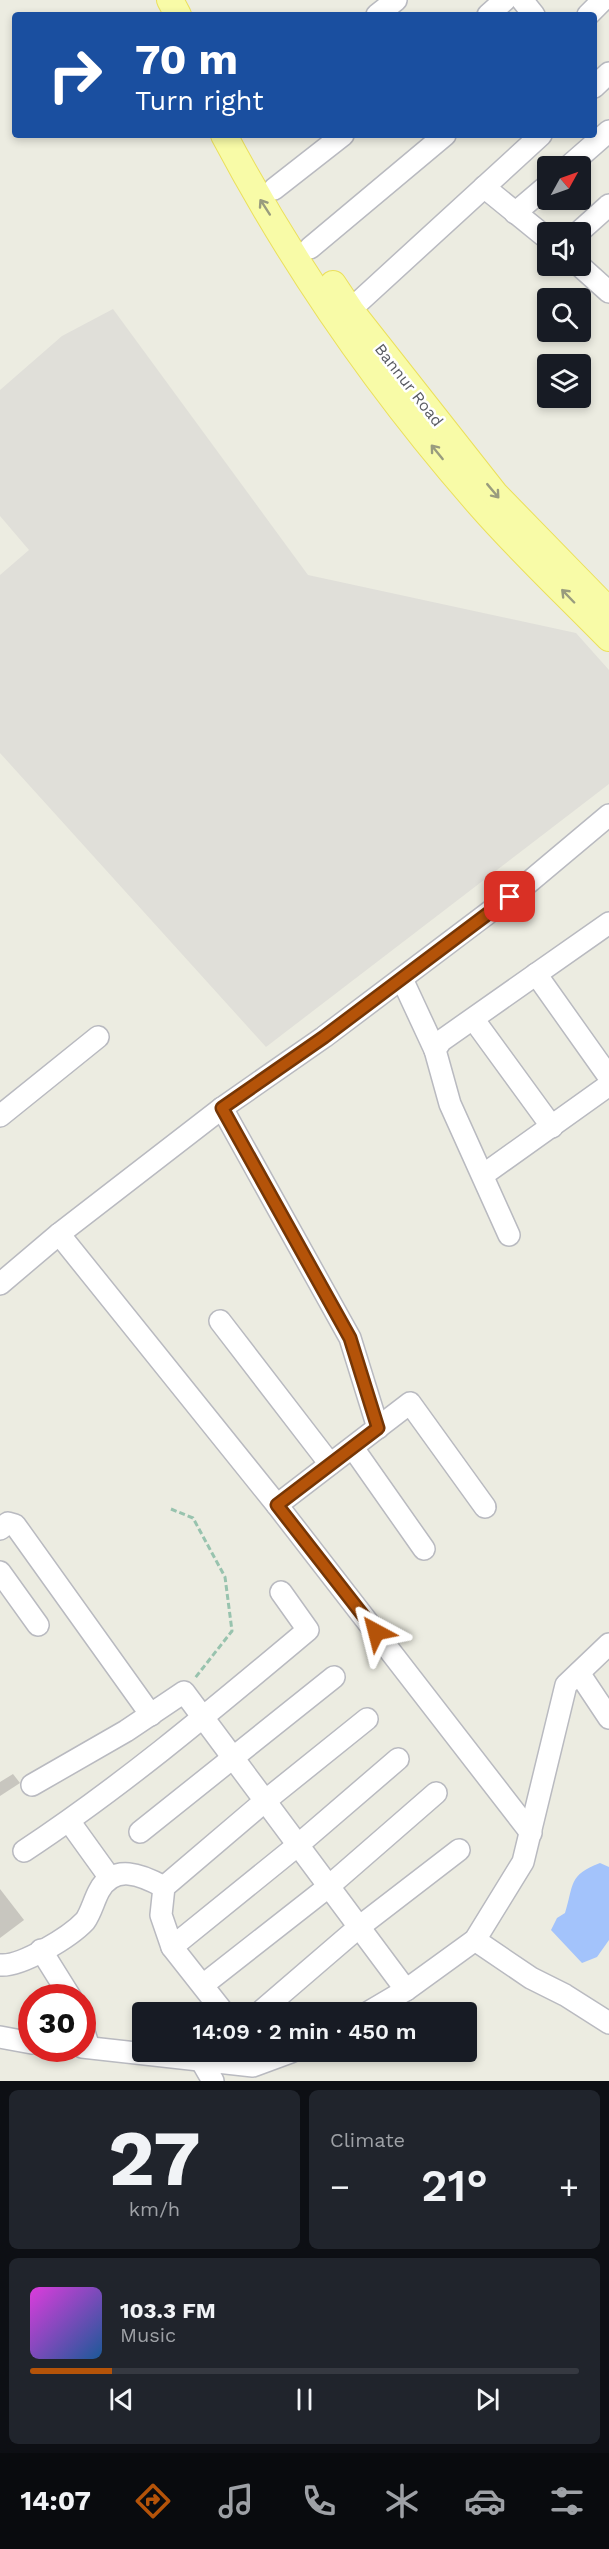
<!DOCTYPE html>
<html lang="en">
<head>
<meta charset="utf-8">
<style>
  :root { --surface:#171b24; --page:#20242c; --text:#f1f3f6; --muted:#9ea1a6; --line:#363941; --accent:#b45309 }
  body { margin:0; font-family:"Work Sans",sans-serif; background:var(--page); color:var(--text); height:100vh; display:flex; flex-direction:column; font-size:22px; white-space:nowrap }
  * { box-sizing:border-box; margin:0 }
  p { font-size:20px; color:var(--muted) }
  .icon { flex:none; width:33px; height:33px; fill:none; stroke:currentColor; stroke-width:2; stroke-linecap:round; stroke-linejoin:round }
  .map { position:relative; height:2081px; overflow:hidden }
  .sheet { display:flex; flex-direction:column; gap:9px; padding:9px; background:#0d0f14; flex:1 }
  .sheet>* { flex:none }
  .banner { position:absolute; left:12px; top:12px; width:585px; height:126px; border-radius:6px; box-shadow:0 3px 9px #0003; background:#1a4fa0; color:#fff; overflow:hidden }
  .needle { width:39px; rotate:50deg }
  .tools { position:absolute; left:537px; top:156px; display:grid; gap:12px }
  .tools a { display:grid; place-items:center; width:54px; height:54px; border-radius:6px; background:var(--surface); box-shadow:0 3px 9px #0003; font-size:30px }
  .speed { position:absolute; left:18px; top:1984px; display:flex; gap:12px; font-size:30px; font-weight:700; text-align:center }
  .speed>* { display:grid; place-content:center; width:78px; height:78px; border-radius:50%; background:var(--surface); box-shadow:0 3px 9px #0003; line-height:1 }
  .speed .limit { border:9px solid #d22; background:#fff; color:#111 }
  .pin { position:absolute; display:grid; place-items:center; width:51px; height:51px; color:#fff; margin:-26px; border-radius:12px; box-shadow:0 3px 9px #0006 }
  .me { position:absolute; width:66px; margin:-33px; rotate:322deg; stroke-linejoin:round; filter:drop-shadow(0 0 4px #0008) }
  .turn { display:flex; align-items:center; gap:21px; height:126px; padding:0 24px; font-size:27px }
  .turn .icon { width:78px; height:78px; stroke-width:2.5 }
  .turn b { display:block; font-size:42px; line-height:51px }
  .big { font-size:45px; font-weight:600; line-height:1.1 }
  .sheet .tile { flex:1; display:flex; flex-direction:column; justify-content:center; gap:9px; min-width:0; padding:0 21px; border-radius:9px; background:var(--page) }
  .sheet .dial { align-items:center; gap:0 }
  .dial b { font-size:78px; line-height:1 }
  .song { display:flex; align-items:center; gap:18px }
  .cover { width:72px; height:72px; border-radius:9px; background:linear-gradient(135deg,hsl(300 70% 55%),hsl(210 70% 35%)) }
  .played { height:6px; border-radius:3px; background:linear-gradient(90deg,var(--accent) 15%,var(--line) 15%) }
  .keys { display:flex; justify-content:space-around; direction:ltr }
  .heat { display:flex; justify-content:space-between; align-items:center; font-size:33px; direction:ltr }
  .sheet .tiles { flex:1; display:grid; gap:9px; grid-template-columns:1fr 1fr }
  .tile:last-child { grid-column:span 2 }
  .trip { position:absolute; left:132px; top:2002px; width:345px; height:60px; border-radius:6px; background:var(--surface); box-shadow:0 3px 9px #0003; font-weight:600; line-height:60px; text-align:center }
  .tab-bar { display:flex; height:96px; justify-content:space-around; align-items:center; background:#090b0e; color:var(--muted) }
  .tab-bar .icon { width:42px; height:42px }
  .tab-bar .active { color:var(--accent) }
  .tab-bar b { font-size:27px; color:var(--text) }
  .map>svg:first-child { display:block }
  .industrial { fill:#e0dfd9 }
  .water { fill:#a3c3fb }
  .building { fill:#c8c6bf }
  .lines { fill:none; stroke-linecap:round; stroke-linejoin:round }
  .minor-casing { stroke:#b9bac0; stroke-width:24 }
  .major-casing { stroke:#ebe05c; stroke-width:28 }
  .path { stroke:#98c3ae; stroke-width:3; stroke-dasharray:6 3; stroke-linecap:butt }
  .minor { stroke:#fff; stroke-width:21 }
  .major { stroke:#f8fba7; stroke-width:26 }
  .oneway { stroke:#999c7e }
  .route-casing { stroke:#753606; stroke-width:15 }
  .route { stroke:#b45309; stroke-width:10 }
  .labels { text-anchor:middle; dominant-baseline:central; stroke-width:5; stroke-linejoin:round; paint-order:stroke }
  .street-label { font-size:16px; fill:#5a5c62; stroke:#fff }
</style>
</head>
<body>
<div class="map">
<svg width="609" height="2081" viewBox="0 0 609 2081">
  <rect width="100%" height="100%" fill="#ecece1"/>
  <!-- industrial -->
  <path class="industrial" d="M113,309L308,575L576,633L609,670V784L266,1047L0,753V575L29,550L0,516V390L62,336Z"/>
  <!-- water -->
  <path class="water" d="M600,1863L609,1867V1940L597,1957L582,1963L551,1930L557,1918L565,1913C574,1885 568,1875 600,1863Z"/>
  <!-- building -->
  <g class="building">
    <path d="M13,1774L20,1783L0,1796V1782Z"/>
    <path d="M0,1889L24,1920L0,1938Z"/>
  </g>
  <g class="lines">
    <defs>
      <g id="minor">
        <path d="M522,0L534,15"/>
        <path d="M377,15L396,0"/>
        <path d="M488,15L505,0"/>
        <path d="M588,15L603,0"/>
        <path d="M594,87L609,73"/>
        <path d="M569,166L609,131"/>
        <path d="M484,187L548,239"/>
        <path d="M274,189L343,135"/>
        <path d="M515,213L548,185"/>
        <path d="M579,232L609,205"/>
        <path d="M310,248L445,135"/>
        <path d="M580,266L609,292"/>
        <path d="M338,321L541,135"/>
        <path d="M536,974L609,1077"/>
        <path d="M402,979L435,1050"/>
        <path d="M474,1020L552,1127"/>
        <path d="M222,1108L350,1338L378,1428"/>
        <path d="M0,1116L98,1037"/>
        <path d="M483,1175L609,1085"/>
        <path d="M59,1234L277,1505L531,1833"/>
        <path d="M509,1235L450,1104L435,1050L441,1041L609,923"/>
        <path d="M0,1284L59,1234L222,1108L324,1037L528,883L609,815"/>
        <path d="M220,1321L330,1464"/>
        <path d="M353,1448L424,1549"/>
        <path d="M277,1505L410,1403L485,1507"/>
        <path d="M0,1529L8,1523L15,1525L151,1715"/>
        <path d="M0,1572L38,1625"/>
        <path d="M579,1673L609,1718"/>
        <path d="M32,1785L126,1731L184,1692L406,1990"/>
        <path d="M69,1821L110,1878"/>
        <path d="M140,1832L334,1677"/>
        <path d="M24,1851C124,1785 216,1707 308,1630L281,1592"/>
        <path d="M475,1940L531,1978L565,1995L609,2023"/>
        <path d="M172,1947L298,1845L398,1759"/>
        <path d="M41,1950L71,1998"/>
        <path d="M0,1965C21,1967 70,1937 85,1921C91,1913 94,1900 99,1891C114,1863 142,1875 164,1887"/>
        <path d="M203,1985L328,1887L436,1793"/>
        <path d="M224,2013L172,1947L161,1915L164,1887L265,1801L367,1719"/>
        <path d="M259,2013L359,1927L459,1850"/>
        <path d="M367,2013L406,1990L475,1940L523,1862L566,1685L609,1644"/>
        <path d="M82,2026L89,2047"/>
        <path d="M0,2037L32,2043"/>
        <path d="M82,2047L253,2066L291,2052"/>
        <path d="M202,2062L213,2081"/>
      </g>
      <g id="major">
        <path d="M170,0L178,15"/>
        <path d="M224,135C294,267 381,392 479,504C520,551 566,594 609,638"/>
        <path d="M333,284L351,311L495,494L609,611"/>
      </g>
    </defs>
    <!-- minor casing -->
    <use href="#minor" class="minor-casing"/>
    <!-- major casing -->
    <use href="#major" class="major-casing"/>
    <!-- path -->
    <path class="path" d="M171,1509L193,1518L225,1577L232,1631L195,1678"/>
    <!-- minor -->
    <use href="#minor" class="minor"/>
    <!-- major -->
    <use href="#major" class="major"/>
  </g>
  <!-- one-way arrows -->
  <defs><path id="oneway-shaft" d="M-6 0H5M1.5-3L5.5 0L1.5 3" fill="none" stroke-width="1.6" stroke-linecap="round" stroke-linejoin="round" transform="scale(1.5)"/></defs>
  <g class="oneway">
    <use href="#oneway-shaft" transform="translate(265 207) rotate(-123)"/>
    <use href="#oneway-shaft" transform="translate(437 452) rotate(-129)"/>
    <use href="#oneway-shaft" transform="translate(493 491) rotate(50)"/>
    <use href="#oneway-shaft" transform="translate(568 596) rotate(-134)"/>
  </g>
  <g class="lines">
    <defs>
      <path id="route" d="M376,1632L277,1505L378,1428L350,1338L222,1108L324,1037L510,897"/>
    </defs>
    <!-- route casing -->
    <use href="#route" class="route-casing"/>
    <!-- route -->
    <use href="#route" class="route"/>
  </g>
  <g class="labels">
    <!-- street labels -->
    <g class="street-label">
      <text transform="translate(409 385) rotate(52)">Bannur Road</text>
    </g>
  </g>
</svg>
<div class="tools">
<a><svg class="needle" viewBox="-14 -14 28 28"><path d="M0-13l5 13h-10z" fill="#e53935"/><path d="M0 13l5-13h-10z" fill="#9ea1a6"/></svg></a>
<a><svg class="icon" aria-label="sound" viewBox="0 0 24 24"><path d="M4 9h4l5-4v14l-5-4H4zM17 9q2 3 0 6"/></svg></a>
<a><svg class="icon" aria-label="search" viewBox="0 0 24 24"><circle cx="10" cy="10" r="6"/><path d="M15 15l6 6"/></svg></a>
<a><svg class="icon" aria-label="layers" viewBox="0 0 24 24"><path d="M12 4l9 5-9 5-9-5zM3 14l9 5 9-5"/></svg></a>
</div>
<div class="speed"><div class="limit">30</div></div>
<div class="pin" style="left:510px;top:897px;background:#d93025"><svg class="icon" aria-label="arrive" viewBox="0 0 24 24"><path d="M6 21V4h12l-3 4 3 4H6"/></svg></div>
<svg class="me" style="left:376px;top:1632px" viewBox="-20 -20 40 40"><path d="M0-17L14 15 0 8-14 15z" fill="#b45309" stroke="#fff" stroke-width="4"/></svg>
<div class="trip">14:09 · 2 min · 450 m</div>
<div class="banner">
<div class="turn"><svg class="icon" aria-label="right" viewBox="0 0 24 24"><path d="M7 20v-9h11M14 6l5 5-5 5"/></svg><div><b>70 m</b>Turn right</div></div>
</div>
</div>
<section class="sheet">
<div class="tiles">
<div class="tile dial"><b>27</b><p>km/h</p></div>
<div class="tile"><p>Climate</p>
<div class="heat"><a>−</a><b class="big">21°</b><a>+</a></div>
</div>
<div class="tile">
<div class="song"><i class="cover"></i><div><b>103.3 FM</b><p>Music</p></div></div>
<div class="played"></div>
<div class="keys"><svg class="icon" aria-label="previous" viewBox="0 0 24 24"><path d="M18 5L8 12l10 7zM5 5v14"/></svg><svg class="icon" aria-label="pause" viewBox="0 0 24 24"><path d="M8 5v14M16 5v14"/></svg><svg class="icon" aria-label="next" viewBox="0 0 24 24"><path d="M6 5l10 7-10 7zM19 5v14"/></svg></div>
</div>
</div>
</section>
<nav class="tab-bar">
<b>14:07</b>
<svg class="icon active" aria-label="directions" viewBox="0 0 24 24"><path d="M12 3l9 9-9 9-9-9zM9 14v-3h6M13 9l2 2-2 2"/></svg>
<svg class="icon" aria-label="music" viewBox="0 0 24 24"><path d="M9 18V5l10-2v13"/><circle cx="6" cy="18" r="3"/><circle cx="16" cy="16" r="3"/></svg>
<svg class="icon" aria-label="phone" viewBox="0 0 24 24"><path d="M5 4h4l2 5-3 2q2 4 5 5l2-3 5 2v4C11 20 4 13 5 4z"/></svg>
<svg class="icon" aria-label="climate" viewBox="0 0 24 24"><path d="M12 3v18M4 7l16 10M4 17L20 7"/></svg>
<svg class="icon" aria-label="car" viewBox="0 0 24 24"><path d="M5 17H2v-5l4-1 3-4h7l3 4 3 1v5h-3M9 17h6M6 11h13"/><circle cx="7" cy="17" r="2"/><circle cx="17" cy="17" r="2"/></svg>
<svg class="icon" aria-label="filters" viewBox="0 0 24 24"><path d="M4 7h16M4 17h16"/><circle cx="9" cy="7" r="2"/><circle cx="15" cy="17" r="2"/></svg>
</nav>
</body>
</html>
